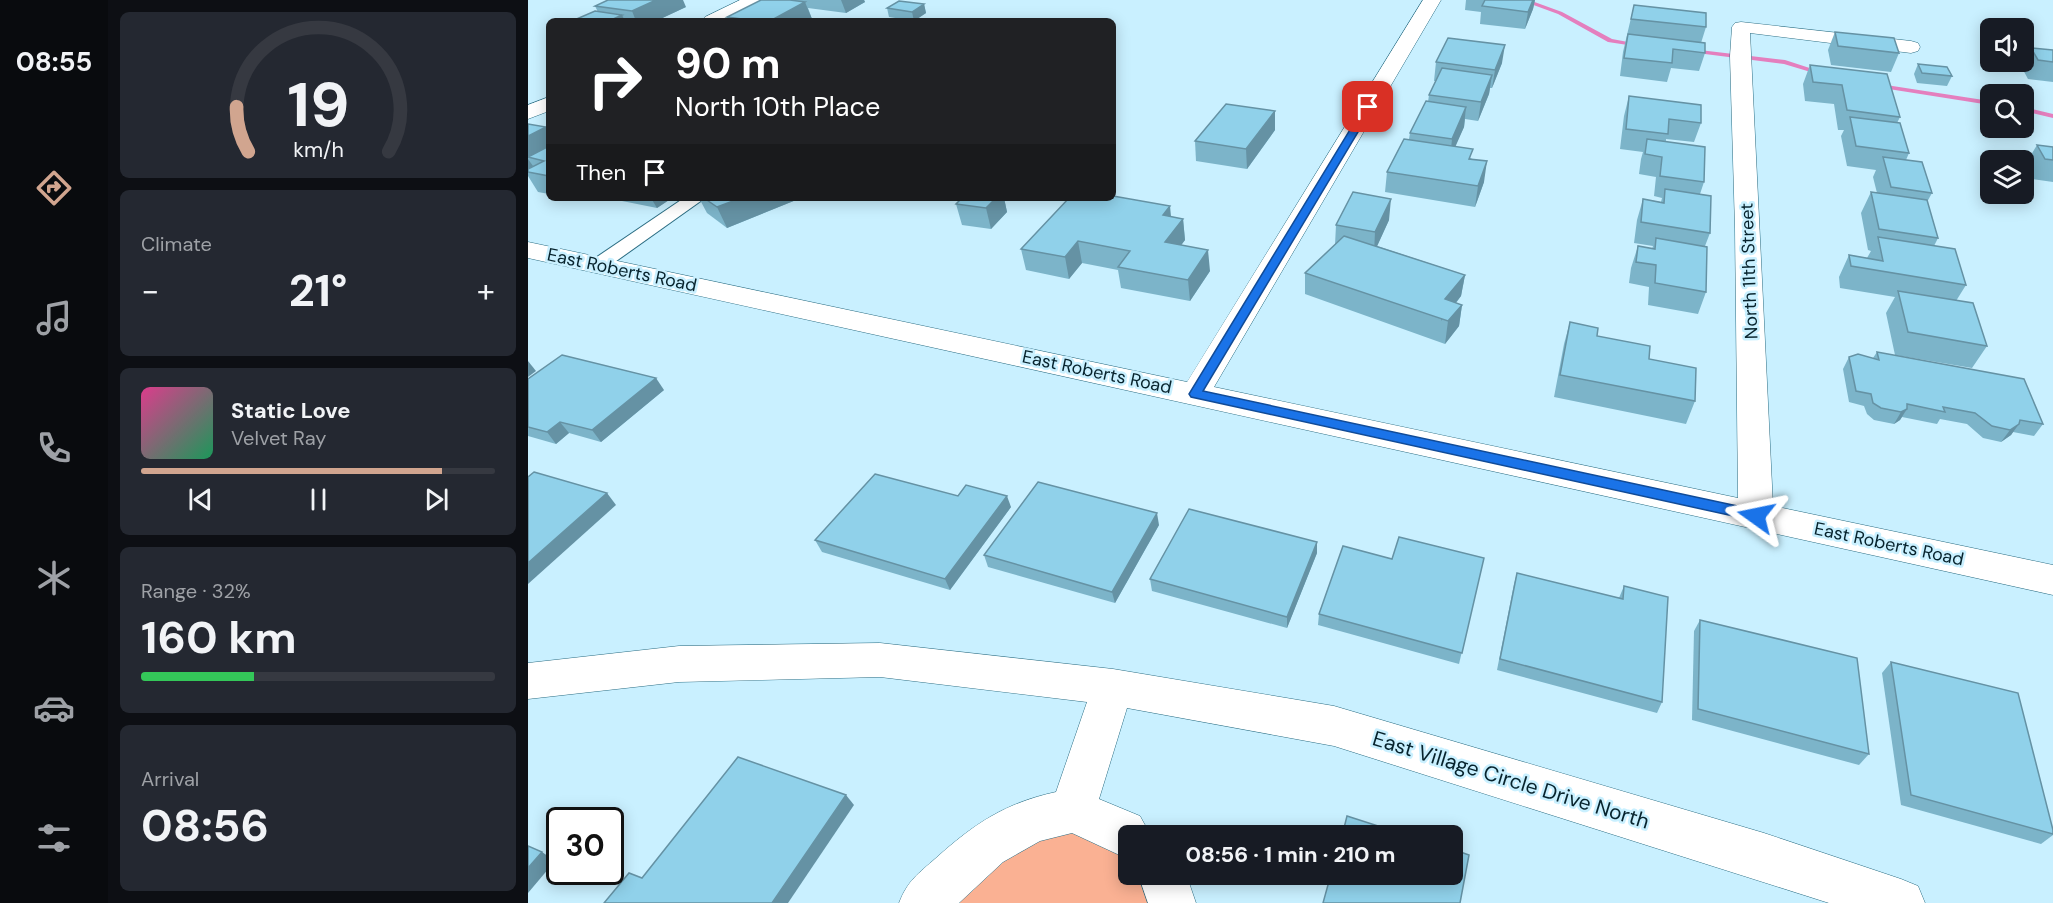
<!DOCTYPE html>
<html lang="en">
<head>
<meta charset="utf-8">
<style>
  :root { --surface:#171b24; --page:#242831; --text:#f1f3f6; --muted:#9ea1a6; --line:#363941; --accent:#d1a58f }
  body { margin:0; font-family:"DM Sans",sans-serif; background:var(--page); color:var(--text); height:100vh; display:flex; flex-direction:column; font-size:22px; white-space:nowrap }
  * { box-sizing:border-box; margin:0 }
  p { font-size:20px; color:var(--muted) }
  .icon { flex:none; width:33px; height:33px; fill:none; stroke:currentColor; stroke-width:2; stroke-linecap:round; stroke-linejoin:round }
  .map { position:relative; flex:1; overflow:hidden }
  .side { display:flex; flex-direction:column; gap:12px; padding:12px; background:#0d0f14; width:420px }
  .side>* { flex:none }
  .guide { position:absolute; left:18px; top:18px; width:570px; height:183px; border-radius:9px; box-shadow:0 3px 15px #0003; background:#202124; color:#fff; overflow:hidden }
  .controls { position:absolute; left:1452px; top:18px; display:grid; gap:12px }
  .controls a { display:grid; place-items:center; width:54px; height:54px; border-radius:9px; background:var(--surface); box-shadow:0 3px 15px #0003; font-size:30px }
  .speed { position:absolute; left:18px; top:807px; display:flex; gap:12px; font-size:30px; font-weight:700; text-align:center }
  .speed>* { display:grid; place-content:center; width:78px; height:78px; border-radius:50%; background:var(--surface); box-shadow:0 3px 15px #0003; line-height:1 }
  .speed .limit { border:3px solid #111; border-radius:9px; background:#fff; color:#111 }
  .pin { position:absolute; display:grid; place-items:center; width:51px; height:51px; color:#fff; margin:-26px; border-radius:12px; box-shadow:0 3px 9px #0006 }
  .me { position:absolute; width:66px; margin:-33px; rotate:282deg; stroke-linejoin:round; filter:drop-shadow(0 0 4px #0008) }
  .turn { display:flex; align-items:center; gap:21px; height:126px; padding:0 30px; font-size:27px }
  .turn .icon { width:78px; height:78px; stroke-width:2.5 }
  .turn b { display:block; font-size:42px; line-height:51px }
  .then { display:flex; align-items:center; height:57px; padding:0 30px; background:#0003; gap:12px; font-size:22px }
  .big { font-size:45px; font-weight:700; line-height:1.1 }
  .side .tile { flex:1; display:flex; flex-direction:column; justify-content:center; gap:9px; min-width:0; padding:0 21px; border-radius:9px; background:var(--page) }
  .side .dial { align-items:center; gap:0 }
  .dial svg { height:156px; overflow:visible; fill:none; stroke:var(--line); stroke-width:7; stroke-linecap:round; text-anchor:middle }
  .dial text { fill:var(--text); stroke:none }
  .song { display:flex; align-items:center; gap:18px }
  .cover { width:72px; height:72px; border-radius:9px; background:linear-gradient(135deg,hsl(330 70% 55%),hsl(150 70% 35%)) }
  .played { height:6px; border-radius:3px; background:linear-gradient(90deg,var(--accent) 85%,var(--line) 85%) }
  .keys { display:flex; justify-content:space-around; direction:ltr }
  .heat { display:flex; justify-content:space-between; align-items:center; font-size:33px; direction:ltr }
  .charge { height:9px; border-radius:4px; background:linear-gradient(90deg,#34c759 32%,var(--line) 0) }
  .trip { position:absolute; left:590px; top:825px; width:345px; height:60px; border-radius:9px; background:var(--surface); box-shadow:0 3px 15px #0003; font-weight:700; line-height:60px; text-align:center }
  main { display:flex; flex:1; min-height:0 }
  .menu { display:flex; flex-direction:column; width:108px; justify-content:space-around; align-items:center; background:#090b0e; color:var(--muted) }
  .menu .icon { width:42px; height:42px }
  .menu .selected { color:var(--accent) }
  .menu b { font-size:27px; color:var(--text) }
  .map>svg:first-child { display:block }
  .green { fill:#fab193 }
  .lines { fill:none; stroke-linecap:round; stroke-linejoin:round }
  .stream { fill:#e47fbe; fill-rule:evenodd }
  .lane-casing { stroke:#2b6d83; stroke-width:2 }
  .street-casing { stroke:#2b6d83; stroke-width:1 }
  .lane { fill:#fff; fill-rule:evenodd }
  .street { fill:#fff; fill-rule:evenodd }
  .wall { fill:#7cb4c9 }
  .shaded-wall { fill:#6592a4 }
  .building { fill:#90d1ea; stroke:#6592a4; stroke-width:1.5 }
  .route { fill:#1a73e8; stroke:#114b97; stroke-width:1.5 }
  .labels { text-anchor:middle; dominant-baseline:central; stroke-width:5; stroke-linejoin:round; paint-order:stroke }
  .street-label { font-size:18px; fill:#07232d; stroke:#c9f0ff }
  .near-street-label { font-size:21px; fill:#07232d; stroke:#c9f0ff }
</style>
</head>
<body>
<main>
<nav class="menu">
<b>08:55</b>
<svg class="icon selected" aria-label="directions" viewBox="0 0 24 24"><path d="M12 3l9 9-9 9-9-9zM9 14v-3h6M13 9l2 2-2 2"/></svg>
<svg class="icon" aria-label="music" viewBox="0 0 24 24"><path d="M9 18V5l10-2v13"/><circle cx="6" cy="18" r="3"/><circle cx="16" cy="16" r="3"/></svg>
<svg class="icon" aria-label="phone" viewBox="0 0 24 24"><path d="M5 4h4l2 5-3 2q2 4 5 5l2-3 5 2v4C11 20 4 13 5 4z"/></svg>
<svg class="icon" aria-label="climate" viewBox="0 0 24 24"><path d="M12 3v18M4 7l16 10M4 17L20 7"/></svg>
<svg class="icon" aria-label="car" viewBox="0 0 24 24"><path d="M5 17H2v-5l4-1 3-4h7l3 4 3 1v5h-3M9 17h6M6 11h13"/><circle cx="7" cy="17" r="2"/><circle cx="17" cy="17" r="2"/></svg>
<svg class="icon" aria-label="filters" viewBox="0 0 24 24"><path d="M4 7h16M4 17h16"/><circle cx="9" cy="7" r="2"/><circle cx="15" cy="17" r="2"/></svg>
</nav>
<section class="side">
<div class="tile dial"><svg viewBox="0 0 100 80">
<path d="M14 69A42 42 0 1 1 86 69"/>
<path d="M14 69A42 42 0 0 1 8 46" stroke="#d1a58f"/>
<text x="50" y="56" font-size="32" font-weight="700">19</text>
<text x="50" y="72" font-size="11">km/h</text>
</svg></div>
<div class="tile"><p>Climate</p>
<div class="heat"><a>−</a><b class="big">21°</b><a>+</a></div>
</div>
<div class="tile">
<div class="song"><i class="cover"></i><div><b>Static Love</b><p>Velvet Ray</p></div></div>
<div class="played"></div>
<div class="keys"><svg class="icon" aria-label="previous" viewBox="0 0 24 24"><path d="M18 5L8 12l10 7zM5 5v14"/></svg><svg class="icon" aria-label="pause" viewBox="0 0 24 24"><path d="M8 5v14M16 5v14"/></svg><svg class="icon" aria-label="next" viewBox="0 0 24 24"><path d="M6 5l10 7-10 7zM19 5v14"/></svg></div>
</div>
<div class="tile"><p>Range · 32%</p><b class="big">160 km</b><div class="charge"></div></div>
<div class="tile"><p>Arrival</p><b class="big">08:56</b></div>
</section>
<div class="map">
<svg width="1525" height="903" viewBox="0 0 1525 903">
  <rect width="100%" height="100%" fill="#c9f0ff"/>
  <!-- green -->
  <path class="green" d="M504,820L600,836V874L634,875L644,903H395Z"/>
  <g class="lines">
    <!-- stream -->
    <g class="stream">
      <path d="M992,0H1001L1034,12L1084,39L1116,45L1113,47L1080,42L1030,14Z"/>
      <path d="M1163,49L1257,60L1300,74L1296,76L1256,64L1161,52V50Z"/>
      <path d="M1345,83L1462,101V105L1348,87L1344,85Z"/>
      <path d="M1496,107L1525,114V118L1496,111Z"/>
    </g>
    <defs>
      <path id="lane" d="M156,198H177L77,269H63L60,265L63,261Z"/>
      <g id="street">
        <path d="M212,0H234L231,4L197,21H174L177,17Z"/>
        <path d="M895,0H913L686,387L1210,498L1207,228L1202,56L1204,27L1207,23L1213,22L1383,41L1390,43L1392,47L1390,51L1383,53L1222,33L1245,506L1525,565V595L0,258V242L659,382Z"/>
        <path d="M21,97V111L0,119V105Z"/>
        <path d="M352,643L585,669L806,706L1236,833L1373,879L1390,886L1397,903H1301L806,746L599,708L571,799L612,816L623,836H600V859L544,833L512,841L475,862L431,903H371C380,880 390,874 408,858C446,824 477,803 528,792L559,702L352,677L151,682L0,699V663L151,646Z"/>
        <path d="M610,874H658L668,903H620Z"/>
      </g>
    </defs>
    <!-- lane casing -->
    <use href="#lane" class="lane-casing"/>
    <!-- street casing -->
    <use href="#street" class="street-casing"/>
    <!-- lane -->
    <use href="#lane" class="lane"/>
    <!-- street -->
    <use href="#street" class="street"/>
  </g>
  <!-- wall -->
  <g class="wall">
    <path d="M233,0H336L337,2L318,13L280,8L284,19L281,21H201L199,17Z"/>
    <path d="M938,0H1007L1005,9L997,29L952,24L953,12L937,10Z"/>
    <path d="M396,4L398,13L386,21L361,17L359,8Z"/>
    <path d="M1106,5L1178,27L1173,43L1177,53L1171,71L1143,68L1139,82L1092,76L1095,52Z"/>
    <path d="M67,6L158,7L128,21H44L70,12Z"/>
    <path d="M1307,32L1371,53L1363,72L1303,65L1300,50Z"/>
    <path d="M1503,48L1525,50V82L1500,79L1493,66Z"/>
    <path d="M908,62L974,63L964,88H962L961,94L950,121L937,119L936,127L927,146L944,159L956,182L947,207L857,192L859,172L881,139L882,133L900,102L901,95L908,81H906Z"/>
    <path d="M1390,64L1424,76L1419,86L1389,83L1386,74Z"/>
    <path d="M1282,65L1372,117L1369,123L1381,153L1378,160L1404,193L1399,202L1410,238L1406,246L1438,285L1428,301L1459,346L1444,368L1367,355L1358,313L1367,297L1312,288L1311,277L1321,255L1339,258L1343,251L1340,250L1333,213L1343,192L1349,193L1345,177L1348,170L1319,166L1313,136L1316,130H1310L1306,104L1277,101L1275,84Z"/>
    <path d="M1101,96L1173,123L1166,142L1138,139V142L1176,182L1172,194L1182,233L1177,246L1178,292L1170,314L1120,305L1121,287L1101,283L1103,268L1110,246L1124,249L1125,246L1106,243L1109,220L1115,199L1133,202L1134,198L1126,196L1128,177L1111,174L1113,159L1115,152L1092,149L1096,116Z"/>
    <path d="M0,124L21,132V194L10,192L0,176V169L5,167L0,169Z"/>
    <path d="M747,130L719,169L668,161L667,141Z"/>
    <path d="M1509,145L1525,147V182L1504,179L1497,165Z"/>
    <path d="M79,198H144L129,208Z"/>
    <path d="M171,198H273L199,228L179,213Z"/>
    <path d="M410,198H476L479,212L463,229L434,225L428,204L431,201Z"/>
    <path d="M643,217L655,219L657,240L653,245L682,271L662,301L593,288L590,270L554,263L541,279L498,270L493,249Z"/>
    <path d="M861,220L849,246L937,275L933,296L928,303L934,305L931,326L917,344L777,294V273L807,245L808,225Z"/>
    <path d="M1042,322L1069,336L1121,359L1167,401L1158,424L1026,397L1036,344Z"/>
    <path d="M1349,352L1515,424L1506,436L1485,432L1483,435L1473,442L1455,438L1439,424L1412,419L1409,424L1374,417L1372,420L1366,424L1346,420L1339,414L1336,406L1321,402L1315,369L1321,357L1345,358Z"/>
    <path d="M0,379L136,390L73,442L41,433L28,444L0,436Z"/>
    <path d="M430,496L483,507L422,590L294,552L287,540Z"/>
    <path d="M631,525L587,603L460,567L456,555Z"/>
    <path d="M789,553L759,628L624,591L622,579Z"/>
    <path d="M956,558L931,664L790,625L791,614L864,559Z"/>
    <path d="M989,573L1091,598L1096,586L1134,702L1129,713L969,670L986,584Z"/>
    <path d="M1172,620L1341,754L1331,765L1164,720L1166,631Z"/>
    <path d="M1363,662L1525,830V835L1513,844L1373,805L1354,673Z"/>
  </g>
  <!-- shaded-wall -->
  <g class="shaded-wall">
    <path d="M128,0H155L158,7L128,21H108L104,11Z"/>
    <path d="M313,0H336L337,2L318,13Z"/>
    <path d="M1005,0H1007L1005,9L997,29L1000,12Z"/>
    <path d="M277,2L284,19L281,21H242Z"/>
    <path d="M396,4L398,13L386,21L384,12Z"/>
    <path d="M94,15L97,21H81Z"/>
    <path d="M977,45L974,63L964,88L967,70Z"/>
    <path d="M964,75L961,94L950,121L953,102Z"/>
    <path d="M938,107L936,127L922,159L924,139Z"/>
    <path d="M747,111V130L719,169L718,149Z"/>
    <path d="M18,127L21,132V152L0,158V136Z"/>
    <path d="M0,159L5,166L0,169Z"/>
    <path d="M959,161L956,182L947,207L950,186Z"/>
    <path d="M123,198H144L129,208Z"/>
    <path d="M213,198H273L199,228L189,207Z"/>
    <path d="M460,198H476L479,212L463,229L458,208Z"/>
    <path d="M863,199L861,220L846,253L847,232Z"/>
    <path d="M642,206L644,227L635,215Z"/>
    <path d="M655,219L657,240L639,264L637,242Z"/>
    <path d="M550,241L554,263L541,279L537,257Z"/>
    <path d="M680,250L682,271L662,301L660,280Z"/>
    <path d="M937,275L933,296L913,321L917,299Z"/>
    <path d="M934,305L931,326L917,344L920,321Z"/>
    <path d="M0,361L8,371L0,377Z"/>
    <path d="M128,378L136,390L73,442L64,430Z"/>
    <path d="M1379,409L1372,420L1366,424L1373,412Z"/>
    <path d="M32,422L41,433L28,444L19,432Z"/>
    <path d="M1491,424L1483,435L1473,442L1482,430Z"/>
    <path d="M79,493L88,505L0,584V563Z"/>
    <path d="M479,496L483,507L422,590L417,579Z"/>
    <path d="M629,513L631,525L587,603L584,592Z"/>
    <path d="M789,542V553L759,628V617Z"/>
    <path d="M318,795L326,805L260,903H244Z"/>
    <path d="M14,852L27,861L0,893V868Z"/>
  </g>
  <!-- building -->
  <g class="building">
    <path d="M80,0H128L104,11L67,6Z"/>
    <path d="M233,0H262L277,2L242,21H229L199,17Z"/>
    <path d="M957,0H1005L1000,12L954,6Z"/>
    <path d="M371,1L396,4L384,12L359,8Z"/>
    <path d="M1106,5L1178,13V27L1103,19Z"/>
    <path d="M67,11L94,15L81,21H44Z"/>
    <path d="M1307,32L1366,38L1371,53L1310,46Z"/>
    <path d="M1100,34L1177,43V53L1145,49L1144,63L1096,58Z"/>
    <path d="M920,38L977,45L967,70L908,62Z"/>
    <path d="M1503,48L1525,50V62L1510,60Z"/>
    <path d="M1390,64L1419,67L1424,76L1394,73Z"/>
    <path d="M1282,65L1359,74L1372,117L1319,110L1314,85L1285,82Z"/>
    <path d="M914,68L964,75L953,102L901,95Z"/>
    <path d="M1101,96L1173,105V123L1141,119L1140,134L1098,129Z"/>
    <path d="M898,101L938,107L924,139L882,133Z"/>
    <path d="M698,104L747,111L718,149L667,141Z"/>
    <path d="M1322,117L1372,123L1381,153L1328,146Z"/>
    <path d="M0,124L18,127L0,136Z"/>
    <path d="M876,139L945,149L941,159L959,161L950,186L859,172Z"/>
    <path d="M1119,139L1177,147L1176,182L1132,176L1134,157L1117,154Z"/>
    <path d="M1509,145L1525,147V160L1517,159Z"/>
    <path d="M21,146V176L0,172V169L16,161L0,157Z"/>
    <path d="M1355,157L1394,162L1404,193L1363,187Z"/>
    <path d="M1137,189L1183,196L1182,233L1113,222L1115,199L1136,203Z"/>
    <path d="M825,192L863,199L847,232L808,225Z"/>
    <path d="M1343,192L1399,200L1410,238L1351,229Z"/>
    <path d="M585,196L642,206L635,215L655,219L637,242L680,250L660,280L590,267L602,251L550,241L537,257L493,249L541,198L559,200L561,198H585Z"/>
    <path d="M176,198H213L189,207Z"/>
    <path d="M434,198H468L458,208L428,204Z"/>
    <path d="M816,236L937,275L917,299L934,305L920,321L777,273Z"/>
    <path d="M1350,237L1427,249L1438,285L1323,266L1321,255L1355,261Z"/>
    <path d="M1128,238L1179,247L1178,292L1127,283L1128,265L1108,262L1110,246L1127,249Z"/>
    <path d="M1370,291L1445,303L1459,346L1380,332Z"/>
    <path d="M1042,322L1070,328L1069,336L1122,346L1121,359L1168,368L1167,401L1032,375Z"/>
    <path d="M1349,352L1496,379L1515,424L1492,420L1491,424L1482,430L1464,426L1447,413L1415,407L1417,412L1379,404V409L1373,412L1353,408L1345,403L1343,394L1328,391L1321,357L1330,354L1351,360Z"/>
    <path d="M34,355L128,378L64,430L32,422L19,432L0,427V379Z"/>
    <path d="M6,472L79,493L0,563V477Z"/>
    <path d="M347,474L430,496L438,485L479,496L417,579L287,540Z"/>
    <path d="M510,482L629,513L584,592L456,555Z"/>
    <path d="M661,509L789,542L759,617L622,579Z"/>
    <path d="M871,537L956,558L934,653L791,614L815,546L864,559Z"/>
    <path d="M989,573L1095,599L1096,586L1140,597L1134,702L972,659Z"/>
    <path d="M1172,620L1329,658L1341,754L1170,709Z"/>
    <path d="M1363,662L1490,693L1525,830V834L1383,795Z"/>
    <path d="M210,757L318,795L244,903H76L101,873L114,878Z"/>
    <path d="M819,816L881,836H814Z"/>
    <path d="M0,846L14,852L0,868Z"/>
    <path d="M924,849L941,855L932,903H795L803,874H924Z"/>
  </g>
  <!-- route -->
  <path class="route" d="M837,105L845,107L675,391L1228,510L1234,512L1236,516L1234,519L1228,521L663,397L661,394Z"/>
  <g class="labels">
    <!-- street labels -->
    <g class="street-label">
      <text transform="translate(94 270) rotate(12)">East Roberts Road</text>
      <text transform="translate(1221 271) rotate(-92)">North 11th Street</text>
      <text transform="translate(569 372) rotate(12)">East Roberts Road</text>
      <text transform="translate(1361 544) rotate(12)">East Roberts Road</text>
    </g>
    <!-- near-street labels -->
    <g class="near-street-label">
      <text transform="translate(983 780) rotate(17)">East Village Circle Drive North</text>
    </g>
  </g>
</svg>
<div class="controls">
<a><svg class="icon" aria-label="sound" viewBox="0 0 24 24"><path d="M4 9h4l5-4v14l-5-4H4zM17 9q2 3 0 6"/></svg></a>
<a><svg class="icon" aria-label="search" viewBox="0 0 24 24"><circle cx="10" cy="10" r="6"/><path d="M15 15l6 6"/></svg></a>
<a><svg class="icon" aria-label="layers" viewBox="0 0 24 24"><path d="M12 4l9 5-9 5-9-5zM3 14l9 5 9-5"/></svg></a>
</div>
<div class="speed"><div class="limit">30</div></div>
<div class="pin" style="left:840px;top:107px;background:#d93025"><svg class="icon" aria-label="arrive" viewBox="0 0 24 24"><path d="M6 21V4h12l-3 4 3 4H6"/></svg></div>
<svg class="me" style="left:1228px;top:516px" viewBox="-20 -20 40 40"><path d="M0-17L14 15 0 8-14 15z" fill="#1a73e8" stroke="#fff" stroke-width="4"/></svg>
<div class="trip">08:56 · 1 min · 210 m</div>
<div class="guide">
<div class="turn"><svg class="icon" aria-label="right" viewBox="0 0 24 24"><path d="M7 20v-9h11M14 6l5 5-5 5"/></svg><div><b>90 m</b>North 10th Place</div></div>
<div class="then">Then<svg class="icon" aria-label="arrive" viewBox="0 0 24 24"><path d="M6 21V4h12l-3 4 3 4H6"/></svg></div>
</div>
</div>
</main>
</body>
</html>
